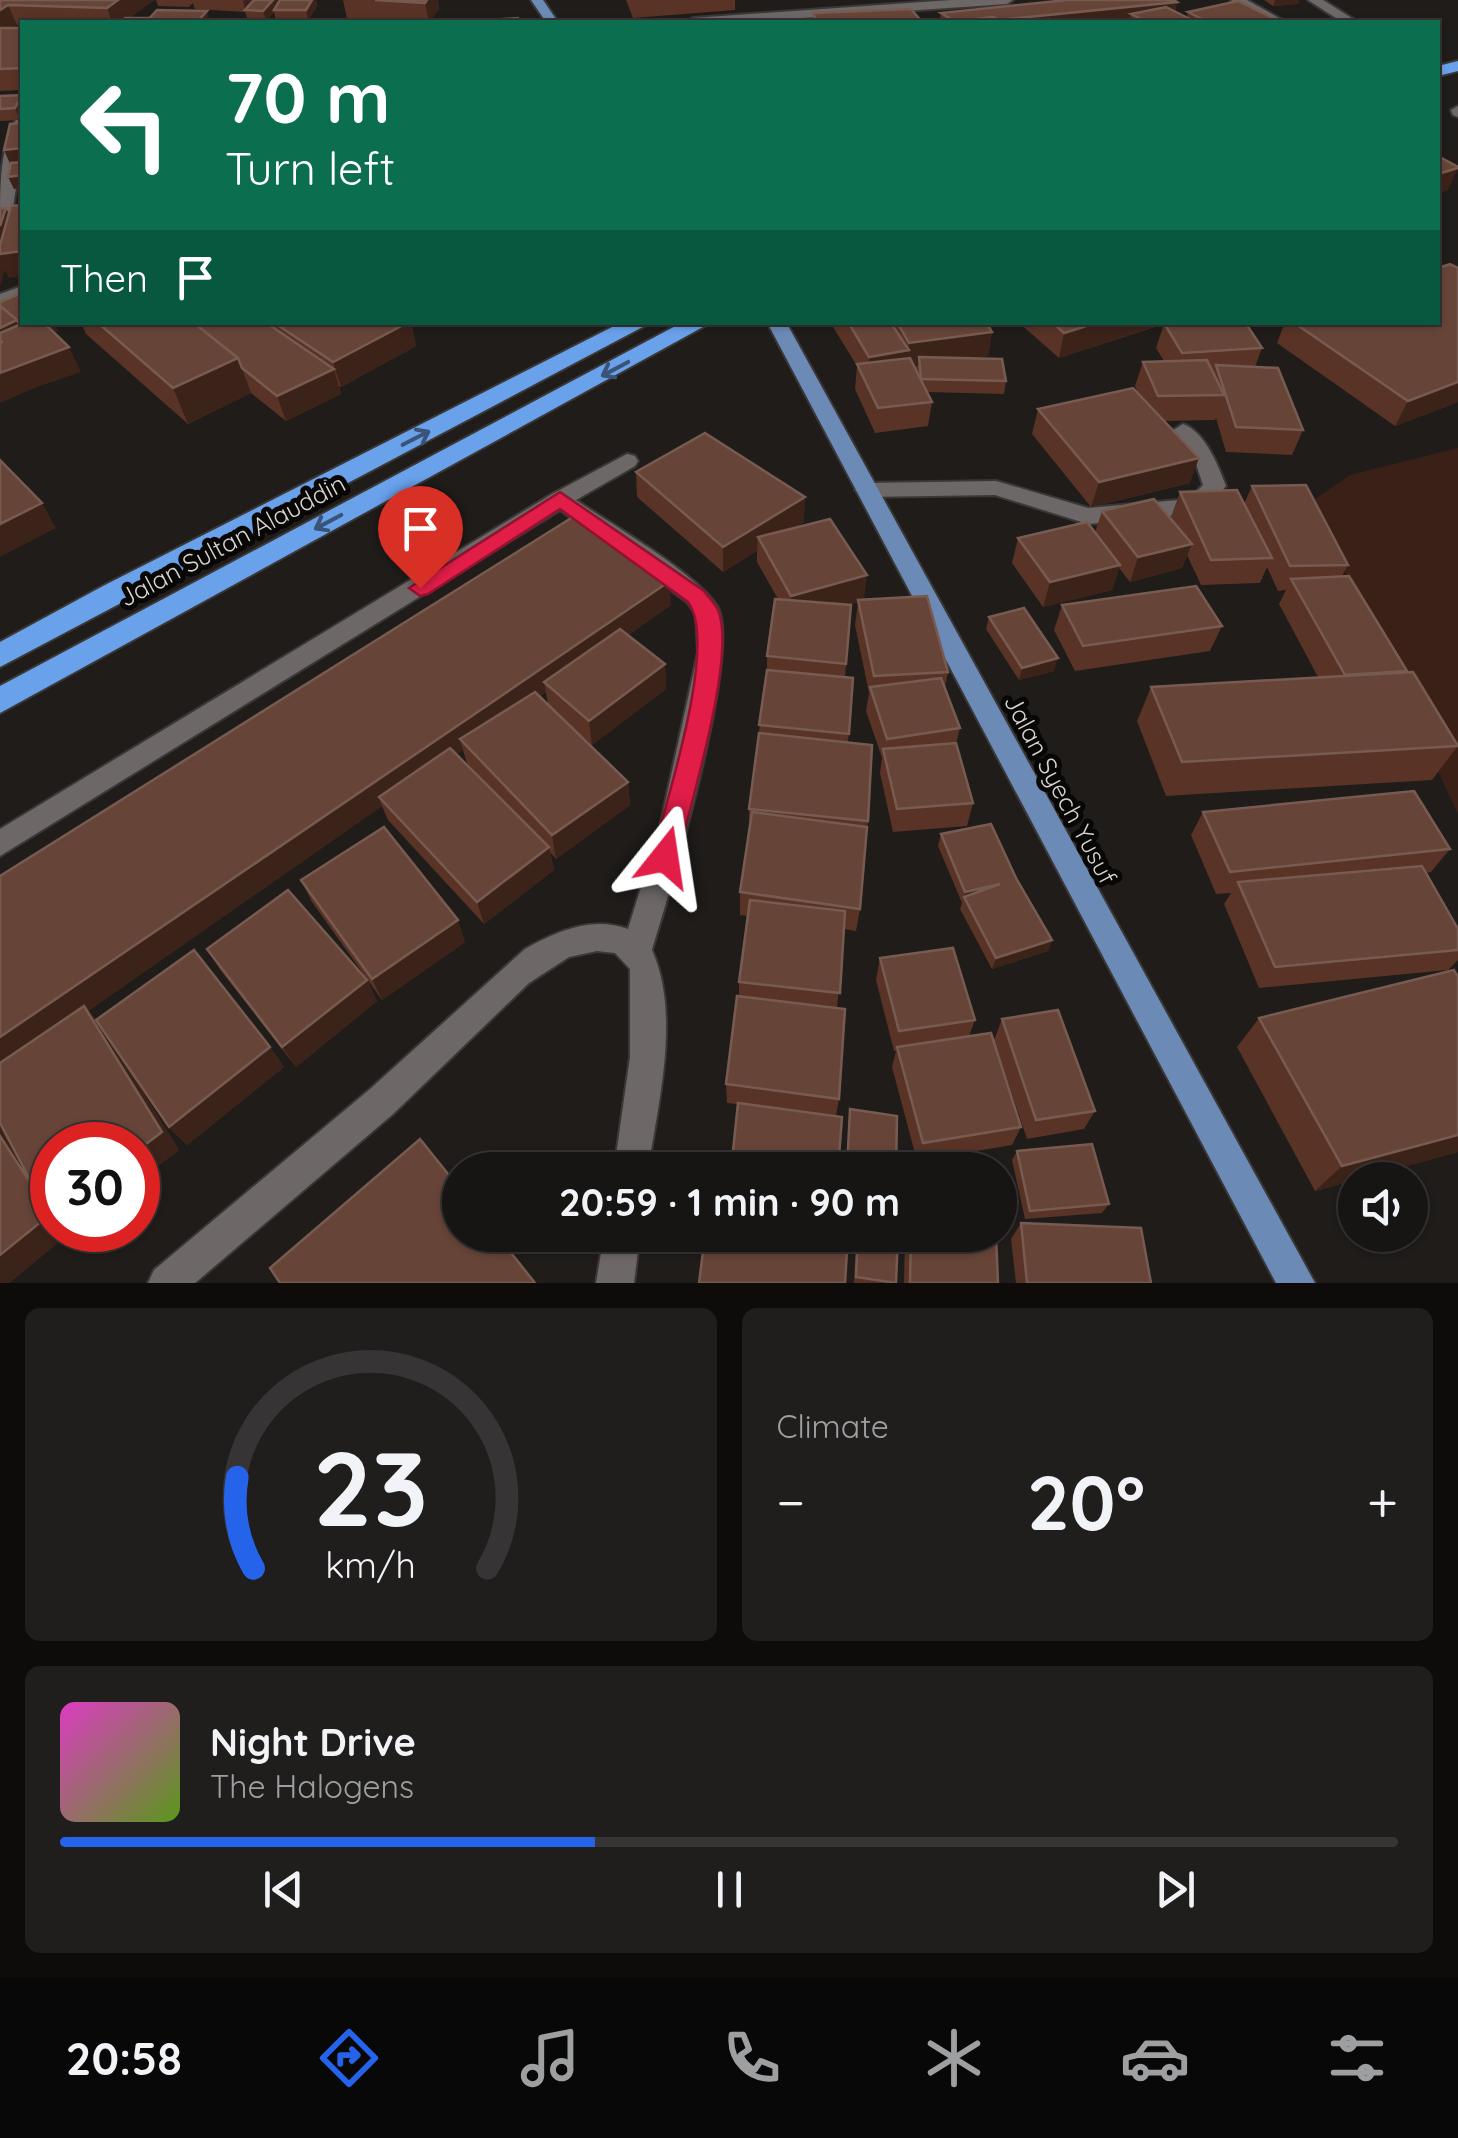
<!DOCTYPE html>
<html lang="en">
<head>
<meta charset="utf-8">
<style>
  :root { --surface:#171514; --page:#201e1d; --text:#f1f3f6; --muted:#9e9fa0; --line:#363434; --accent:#2563eb }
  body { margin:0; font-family:Quicksand,sans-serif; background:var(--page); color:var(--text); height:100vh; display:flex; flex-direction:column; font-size:38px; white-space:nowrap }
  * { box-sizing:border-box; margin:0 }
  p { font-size:32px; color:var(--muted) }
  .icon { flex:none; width:55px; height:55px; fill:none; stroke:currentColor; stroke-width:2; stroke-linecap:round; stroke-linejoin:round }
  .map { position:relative; height:1283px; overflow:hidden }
  .drawer { display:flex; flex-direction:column; gap:25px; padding:25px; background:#0d0c0b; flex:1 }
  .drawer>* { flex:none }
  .guide { position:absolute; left:20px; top:20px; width:1420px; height:305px; border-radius:0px; box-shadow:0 2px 8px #0004,0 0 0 2px var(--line); background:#0b6e4f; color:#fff; overflow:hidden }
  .buttons { position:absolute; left:1338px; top:1162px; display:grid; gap:20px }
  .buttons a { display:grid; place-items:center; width:90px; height:90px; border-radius:50%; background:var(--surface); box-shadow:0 2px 8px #0004,0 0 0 2px var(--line); font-size:50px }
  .speed { position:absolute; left:30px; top:1122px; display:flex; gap:20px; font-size:50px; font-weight:700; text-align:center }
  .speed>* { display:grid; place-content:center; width:130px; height:130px; border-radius:50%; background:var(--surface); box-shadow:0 2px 8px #0004,0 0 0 2px var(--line); line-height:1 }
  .speed .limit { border:15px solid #d22; background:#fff; color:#111 }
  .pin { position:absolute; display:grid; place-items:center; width:85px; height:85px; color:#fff; margin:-102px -42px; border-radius:50% 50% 50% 0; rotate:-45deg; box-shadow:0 0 10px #0007 }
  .pin .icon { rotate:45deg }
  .me { position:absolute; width:110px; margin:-55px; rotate:15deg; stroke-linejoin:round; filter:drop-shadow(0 0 8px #0008) }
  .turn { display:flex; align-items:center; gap:35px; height:210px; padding:0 40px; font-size:45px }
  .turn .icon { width:130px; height:130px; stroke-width:2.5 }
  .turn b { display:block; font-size:70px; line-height:85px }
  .then { display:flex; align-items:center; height:95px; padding:0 40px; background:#0003; gap:20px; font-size:38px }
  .big { font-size:75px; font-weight:700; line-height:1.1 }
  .drawer .tile { flex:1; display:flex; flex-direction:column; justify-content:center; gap:15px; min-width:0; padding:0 35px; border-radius:15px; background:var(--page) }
  .drawer .dial { align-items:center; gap:0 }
  .dial svg { height:260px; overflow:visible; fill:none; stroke:var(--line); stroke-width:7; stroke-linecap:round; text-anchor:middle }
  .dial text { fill:var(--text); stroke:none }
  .song { display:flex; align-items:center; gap:30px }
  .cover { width:120px; height:120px; border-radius:15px; background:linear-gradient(135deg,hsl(310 70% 55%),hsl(90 70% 35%)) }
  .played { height:10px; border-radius:5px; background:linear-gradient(90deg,var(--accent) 40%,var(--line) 40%) }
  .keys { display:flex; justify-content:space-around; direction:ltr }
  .heat { display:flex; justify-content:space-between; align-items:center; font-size:55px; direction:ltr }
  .drawer .tiles { flex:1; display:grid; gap:25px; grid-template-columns:1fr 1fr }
  .tile:last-child { grid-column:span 2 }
  .trip { position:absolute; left:442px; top:1152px; width:575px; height:100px; border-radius:50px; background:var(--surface); box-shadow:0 2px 8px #0004,0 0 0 2px var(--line); font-weight:700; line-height:100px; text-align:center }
  .tab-bar { display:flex; height:160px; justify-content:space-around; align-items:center; background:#090808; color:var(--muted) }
  .tab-bar .icon { width:70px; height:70px }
  .tab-bar .selected { color:var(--accent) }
  .tab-bar b { font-size:45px; color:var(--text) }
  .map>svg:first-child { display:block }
  .green { fill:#3a2016 }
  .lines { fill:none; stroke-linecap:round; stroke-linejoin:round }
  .minor-casing { stroke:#3a3737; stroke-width:4 }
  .major-casing { stroke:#3a3737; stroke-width:4 }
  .highway-casing { stroke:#3a3737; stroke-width:4 }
  .minor { fill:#6d6867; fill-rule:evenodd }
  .major { fill:#6b8ab6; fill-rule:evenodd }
  .highway { fill:#6aa1eb; fill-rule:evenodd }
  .wall { fill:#593325; fill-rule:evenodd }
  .shaded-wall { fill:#3c2319 }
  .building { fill:#674438; stroke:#785b50; stroke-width:2.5 }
  .oneway { stroke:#395478 }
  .route { fill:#e11d48; stroke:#92132f; stroke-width:2.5 }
  .labels { text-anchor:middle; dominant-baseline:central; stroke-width:10; stroke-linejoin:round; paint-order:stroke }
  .street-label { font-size:25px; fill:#d7d4d3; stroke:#080706 }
</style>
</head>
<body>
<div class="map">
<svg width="1458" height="1283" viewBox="0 0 1458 1283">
  <rect width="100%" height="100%" fill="#1f1c1a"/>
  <!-- green -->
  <path class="green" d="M1458,448V814L1312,501L1350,475Z"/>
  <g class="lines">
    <defs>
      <g id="minor">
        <path d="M951,0H1013L1007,4L743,22H686L693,18Z"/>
        <path d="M1231,0H1247L1286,22H1270Z"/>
        <path d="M1308,0H1323L1358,22H1342Z"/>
        <path d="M1458,106V117L1453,115L1451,110Z"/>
        <path d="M22,116V149L12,214L4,219L0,218C0,187 0,145 17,118Z"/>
        <path d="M22,286V298L0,307V294Z"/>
        <path d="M1183,424C1205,432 1218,465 1226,486L1208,506L1180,515L1088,524L995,495L866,497L855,490L866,483L996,481L1088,508L1179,500L1192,496L1203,485L1195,461L1172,431Z"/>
        <path d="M627,454L635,456L638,461L635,466L576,500C612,525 695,572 717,606C743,648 669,895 652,950C681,1015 658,1103 648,1170H614L630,1057V969L615,953L597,951L569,957L529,983L393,1114L195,1283H148L154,1270L369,1090L525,949C557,931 592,916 628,929L660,826L698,652L696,614L687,602L560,510L0,856V829L552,494Z"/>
        <path d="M604,1235H640L634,1283H596Z"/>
      </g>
      <g id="major">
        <path d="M531,0H543L558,22H546Z"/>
        <path d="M767,322H786L1315,1283H1276Z"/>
      </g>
      <g id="highway">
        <path d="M1458,61V71L1438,76V66Z"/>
        <path d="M622,322H652L0,667V642L103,586Z"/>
        <path d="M683,322H712L0,713V686Z"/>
      </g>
    </defs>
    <!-- minor casing -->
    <use href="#minor" class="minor-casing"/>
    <!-- major casing -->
    <use href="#major" class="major-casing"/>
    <!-- highway casing -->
    <use href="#highway" class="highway-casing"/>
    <!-- minor -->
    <use href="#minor" class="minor"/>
    <!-- major -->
    <use href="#major" class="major"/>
    <!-- highway -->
    <use href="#highway" class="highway"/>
  </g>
  <!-- wall -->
  <g class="wall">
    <path d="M0,0H154L129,18L210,22H22V25H17L13,28H22V90L0,91Z"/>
    <path d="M156,0H316L317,6L308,21H276L274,12L266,21H248L245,12L195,9L193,3L189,7L158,6Z"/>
    <path d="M343,0H438L439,9L429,22L347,19Z"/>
    <path d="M626,0H735V10L633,18Z"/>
    <path d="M1264,0H1299L1298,4L1273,6Z"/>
    <path d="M1177,2L1175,12L1187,18L1188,12L1281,22H940L941,13Z"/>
    <path d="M22,95L20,120L0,121V96Z"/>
    <path d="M1458,268V402L1395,426L1277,343L1285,322H1438Z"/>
    <path d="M81,322H411L416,346L341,387L339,386L341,394L286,421L251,393L188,424L86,334Z"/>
    <path d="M830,322H986L992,332L988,356L971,358L1006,381L1004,394L927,392L932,402L928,426L875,433L855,389L857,366Z"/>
    <path d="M1018,322H1245L1262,348L1255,367L1303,430L1292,455L1226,452L1216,418L1215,420L1164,421L1190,483L1091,507L1032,434L1038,409L1138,393L1135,386L1143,362L1164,361L1156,348L1164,324L1059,358Z"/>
    <path d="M636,472L804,522L795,528L864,599L948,672L945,687L960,728L956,744L973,803L967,826L893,832L880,773L882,758L866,711L869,693L855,625L858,602L846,605H851L845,677L853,678L848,743L868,821L860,909L856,931L844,929L837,1008L839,1099L836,1116L727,1103L726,1084L739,996V982L748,916L740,915V892L749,832V809L767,671V656L778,599L757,562V551L723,572L637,497Z"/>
    <path d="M1252,486L1348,565L1342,576L1458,746L1432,780L1166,796L1137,721L1151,687L1318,677L1279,604L1286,590L1278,591L1267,567L1260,583L1201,585L1187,555L1182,568L1130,582L1119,568L1112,590L1043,607L1012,563L1018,538L1095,532L1102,511L1172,521L1171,517L1180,492L1244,504Z"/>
    <path d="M671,605L628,635L665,664L666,689L592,745L569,725L628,782L630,805L556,859L550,852L554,870L484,924L388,820L382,806L88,1011L96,1019L270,1047L284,1067L187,1145L169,1127L123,1060L179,1150L138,1181V1145L73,1230L9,1283L0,876ZM546,692L548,704L540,696ZM463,750L467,763L495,793L456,754Z"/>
    <path d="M1062,605L1222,626L1210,651L1075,671L1054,630Z"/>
    <path d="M989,617L1054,671L1019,680L986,629Z"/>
    <path d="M1203,812L1450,849L1431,872L1426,873L1458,929V960L1448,970L1259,988L1224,904L1231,893L1216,894L1191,835Z"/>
    <path d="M941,834L1017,880L1052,940L1048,951L992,969L960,909L962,903L938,846Z"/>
    <path d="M301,880L465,942L382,1000L312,902Z"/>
    <path d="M207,949L367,980L377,1001L296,1067L221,971Z"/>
    <path d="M880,958L975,1020L969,1036L1021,1127L1012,1145L917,1161L892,1067L896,1051H894L876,980Z"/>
    <path d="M1259,1018L1458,1152L1315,1191L1237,1047Z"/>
    <path d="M1002,1019L1095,1111L1084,1129L1027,1139L994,1040Z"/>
    <path d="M850,1109L896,1170H846Z"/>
    <path d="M1017,1151L1109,1204L1102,1213L1025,1219L1012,1160Z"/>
    <path d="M1021,1223L1151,1283H1016L1011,1239Z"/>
    <path d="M856,1235H898L896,1283H854Z"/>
    <path d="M905,1235H996L998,1283H904Z"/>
  </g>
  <!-- shaded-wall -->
  <g class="shaded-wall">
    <path d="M118,0H154L123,22H112L107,8Z"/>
    <path d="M245,0H259L245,10L243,1Z"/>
    <path d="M273,0H283L266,21L263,11Z"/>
    <path d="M312,0H316L317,6L308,21L306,10Z"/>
    <path d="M427,0H438L439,9L429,22L425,3Z"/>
    <path d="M1275,0H1299L1298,4L1273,6Z"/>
    <path d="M1177,2L1172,22L1131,14L1130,22H978Z"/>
    <path d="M8,5L17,25L0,38V10Z"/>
    <path d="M207,11L210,22H197Z"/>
    <path d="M22,96V115L20,120L15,108Z"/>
    <path d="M22,148V172L14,173L4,150Z"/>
    <path d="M1458,168L1448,190L1438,194V174Z"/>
    <path d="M22,175V188L14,189L8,177Z"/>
    <path d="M6,208L17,231L22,251V276L9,278L5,270L0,287V226Z"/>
    <path d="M17,320L30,345L0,340V328Z"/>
    <path d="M43,322H53L58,331L30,343Z"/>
    <path d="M409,322H411L416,346L341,387L333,362Z"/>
    <path d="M1099,322H1168L1059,358L1064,333Z"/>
    <path d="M992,332L988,356L920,366L919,357L918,366L906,367L867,381L869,357L908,350L909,343Z"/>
    <path d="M69,347L81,372L37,387L0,403V373Z"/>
    <path d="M238,358L251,393L188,424L173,388Z"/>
    <path d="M334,369L341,394L286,421L277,396Z"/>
    <path d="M1458,382V402L1395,426L1408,401Z"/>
    <path d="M1199,458L1190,483L1091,507L1099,482Z"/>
    <path d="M805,497L804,522L763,547L758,537L757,551L723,572V547Z"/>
    <path d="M42,503L56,528L0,557V524Z"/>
    <path d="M1192,544L1182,568L1130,582L1138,557Z"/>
    <path d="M1120,565L1112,590L1043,607L1050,582Z"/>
    <path d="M867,575L864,600L790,620L791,596Z"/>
    <path d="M670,581L671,605L551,688L544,682L546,692L468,747L460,739L463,750L385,804L379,797L382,806L88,1011L103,1027L179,1150L138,1181V1150L0,1072V1037Z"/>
    <path d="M1058,658L1054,671L1019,680L1022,668Z"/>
    <path d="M665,664L666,689L592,745L589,721Z"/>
    <path d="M628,782L630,805L556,859L552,835Z"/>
    <path d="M549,847L554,870L484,924L477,902Z"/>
    <path d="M1000,884L964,897L962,903L965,892Z"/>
    <path d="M458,920L465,942L382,1000L372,979Z"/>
    <path d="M1052,940L1048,951L992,969L996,958Z"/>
    <path d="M367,980L377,1001L296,1067L282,1047Z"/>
    <path d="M270,1047L284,1067L187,1145L169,1127Z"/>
    <path d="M0,1119L38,1195L0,1136Z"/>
    <path d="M1458,1135V1152L1315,1191L1342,1166Z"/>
    <path d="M52,1213V1230H73L9,1283H0V1255Z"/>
  </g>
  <!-- building -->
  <g class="building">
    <path d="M0,0H118L107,8L8,5L0,10Z"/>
    <path d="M254,0H273L263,11L245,10Z"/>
    <path d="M280,0H312L306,10H274Z"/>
    <path d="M375,0H427L425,3Z"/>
    <path d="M1067,0H1174L1177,2L998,20L993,17L956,22L941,13Z"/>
    <path d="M1238,1L1281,22H1208L1188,12Z"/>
    <path d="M1166,7L1196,22H1147L1131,14Z"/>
    <path d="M911,9L922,22H816L813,13Z"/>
    <path d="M157,10L207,11L197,22H146Z"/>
    <path d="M993,17L1002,22H954Z"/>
    <path d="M125,18H150L146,22H121Z"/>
    <path d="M518,18L519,22H462Z"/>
    <path d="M0,28H22V68L0,69Z"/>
    <path d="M22,95L15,108L0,109V96Z"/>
    <path d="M22,123V148L4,150L10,124Z"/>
    <path d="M1438,156L1458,167V168L1438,174Z"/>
    <path d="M22,162V175L8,177L11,163Z"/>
    <path d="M22,205V251L0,254V245L11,206Z"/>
    <path d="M0,208H6L0,226Z"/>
    <path d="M1450,264L1458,268V382L1408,401L1293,322H1438V268Z"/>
    <path d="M22,293V322H26L20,325L17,320L0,306V302Z"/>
    <path d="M0,306L17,320L0,328Z"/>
    <path d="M26,322H43L69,347L0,373V343L2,342L0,340V333Z"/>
    <path d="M97,322H193L238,358L173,388Z"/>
    <path d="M209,322H265L334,369L277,396L242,368L238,358L199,327Z"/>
    <path d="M273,322H409L333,362Z"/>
    <path d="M848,322H890L909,350L869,357Z"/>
    <path d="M897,322H986L992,332L909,343Z"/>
    <path d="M1052,322H1099L1064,333Z"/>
    <path d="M1175,322H1245L1262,348L1182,353L1164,323Z"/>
    <path d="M919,357L1002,359L1006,381L921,379Z"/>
    <path d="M910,358L932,402L878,408L857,364Z"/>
    <path d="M1207,360L1224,395L1158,396L1143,362Z"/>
    <path d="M1216,365L1278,368L1303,430L1236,427Z"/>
    <path d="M1133,388L1199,458L1099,482L1038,409Z"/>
    <path d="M705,433L805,497L723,547L636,472Z"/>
    <path d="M0,460L42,503L0,524Z"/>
    <path d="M1306,485L1348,565L1290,566L1252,486Z"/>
    <path d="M1237,490L1272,558L1211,560L1180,492Z"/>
    <path d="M1154,499L1192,544L1138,557L1102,511Z"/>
    <path d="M584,510L670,581L0,1037V876Z"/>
    <path d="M830,519L867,575L791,596L758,537Z"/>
    <path d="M1087,522L1120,565L1050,582L1018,538Z"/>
    <path d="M1349,576L1407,671L1345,675L1291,579Z"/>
    <path d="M1196,586L1222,626L1083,646L1062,605Z"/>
    <path d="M927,596L948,672L874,676L858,600Z"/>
    <path d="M775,599L851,605L846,664L767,656Z"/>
    <path d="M1024,608L1058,658L1022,668L989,617Z"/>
    <path d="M620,629L665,664L589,721L544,682Z"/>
    <path d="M767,670L853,678L849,734L759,725Z"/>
    <path d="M1413,672L1458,746L1182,762L1151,687Z"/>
    <path d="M941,678L960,728L887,739L870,687Z"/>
    <path d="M535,692L628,782L552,835L460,739Z"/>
    <path d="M759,733L872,745L868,821L749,809Z"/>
    <path d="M956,743L973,803L897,809L883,749Z"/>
    <path d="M450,748L549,847L477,902L379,797Z"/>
    <path d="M1414,791L1450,849L1230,872L1203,812Z"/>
    <path d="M752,812L867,827L860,909L740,892Z"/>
    <path d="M991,824L1017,880L1052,940L996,958L964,897L1000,884L965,892L941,834Z"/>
    <path d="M384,827L458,920L372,979L301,880Z"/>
    <path d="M1422,866L1458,929V950L1275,967L1238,882Z"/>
    <path d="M288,890L367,980L282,1047L207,949Z"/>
    <path d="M750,900L845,911L840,993L739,982Z"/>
    <path d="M953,948L975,1020L899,1031L880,958Z"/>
    <path d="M194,950L270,1047L169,1127L96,1020Z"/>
    <path d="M1454,970L1458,977V1135L1342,1166L1259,1018Z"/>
    <path d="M737,996L845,1009L839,1099L726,1084Z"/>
    <path d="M84,1006L162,1132L138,1150V1145H52V1213L0,1255V1136L38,1195L0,1123V1063Z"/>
    <path d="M1058,1010L1095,1111L1036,1120L1002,1019Z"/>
    <path d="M991,1033L1021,1127L923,1143L897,1047Z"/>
    <path d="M738,1103L842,1117L838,1170H731Z"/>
    <path d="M850,1109L897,1116L896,1170H847Z"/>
    <path d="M420,1139L460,1189V1235H497L535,1283H280L270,1268Z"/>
    <path d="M1092,1144L1109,1204L1030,1211L1017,1151Z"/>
    <path d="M1021,1223L1141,1228L1151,1283H1027Z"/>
    <path d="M705,1235H848L845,1283H699Z"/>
    <path d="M858,1235H898L896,1283L856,1277Z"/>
    <path d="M911,1235H996L998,1283H910Z"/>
  </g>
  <!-- one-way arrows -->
  <defs><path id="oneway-shaft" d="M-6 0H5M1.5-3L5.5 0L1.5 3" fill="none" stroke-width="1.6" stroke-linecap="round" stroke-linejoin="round" transform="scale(2.5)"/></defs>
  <g class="oneway">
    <use href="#oneway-shaft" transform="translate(615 369) rotate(152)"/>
    <use href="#oneway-shaft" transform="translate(416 438) rotate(-27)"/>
    <use href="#oneway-shaft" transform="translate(328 522) rotate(152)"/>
  </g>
  <!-- route -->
  <path class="route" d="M560,492L704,591C708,597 715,603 718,610C737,655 690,805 678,857L674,865L665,868L655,865L652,857C665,805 719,643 688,602L560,509L428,594L420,596L409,588Z"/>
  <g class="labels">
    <!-- street labels -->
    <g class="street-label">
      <text transform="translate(232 540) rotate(-28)">Jalan Sultan Alauddin</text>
      <text transform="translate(1061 789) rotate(62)">Jalan Syech Yusuf</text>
    </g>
  </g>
</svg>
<div class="buttons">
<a><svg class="icon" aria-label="sound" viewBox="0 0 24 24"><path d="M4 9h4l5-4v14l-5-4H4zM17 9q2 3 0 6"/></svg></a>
</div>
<div class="speed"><div class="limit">30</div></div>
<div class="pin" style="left:420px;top:588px;background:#d93025"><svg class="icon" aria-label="arrive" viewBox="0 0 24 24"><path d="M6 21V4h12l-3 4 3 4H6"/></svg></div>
<svg class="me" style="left:665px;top:857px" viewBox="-20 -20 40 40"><path d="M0-17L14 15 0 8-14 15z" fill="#e11d48" stroke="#fff" stroke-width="4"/></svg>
<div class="trip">20:59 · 1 min · 90 m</div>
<div class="guide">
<div class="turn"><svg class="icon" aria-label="left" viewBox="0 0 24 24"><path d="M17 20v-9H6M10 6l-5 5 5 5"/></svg><div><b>70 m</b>Turn left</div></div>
<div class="then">Then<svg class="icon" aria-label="arrive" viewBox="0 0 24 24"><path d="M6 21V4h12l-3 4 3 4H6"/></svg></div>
</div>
</div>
<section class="drawer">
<div class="tiles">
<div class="tile dial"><svg viewBox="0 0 100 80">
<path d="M14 69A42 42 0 1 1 86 69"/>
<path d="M14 69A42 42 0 0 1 9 41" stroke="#2563eb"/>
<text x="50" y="56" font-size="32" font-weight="700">23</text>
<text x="50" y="72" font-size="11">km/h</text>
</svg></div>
<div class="tile"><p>Climate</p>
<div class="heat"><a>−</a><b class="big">20°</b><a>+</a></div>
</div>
<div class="tile">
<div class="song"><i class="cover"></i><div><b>Night Drive</b><p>The Halogens</p></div></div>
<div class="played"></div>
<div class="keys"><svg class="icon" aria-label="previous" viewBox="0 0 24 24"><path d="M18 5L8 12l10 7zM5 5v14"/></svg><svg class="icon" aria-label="pause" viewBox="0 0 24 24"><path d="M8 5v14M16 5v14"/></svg><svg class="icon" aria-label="next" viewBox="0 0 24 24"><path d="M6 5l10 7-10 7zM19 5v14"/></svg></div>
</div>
</div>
</section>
<nav class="tab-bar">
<b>20:58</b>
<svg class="icon selected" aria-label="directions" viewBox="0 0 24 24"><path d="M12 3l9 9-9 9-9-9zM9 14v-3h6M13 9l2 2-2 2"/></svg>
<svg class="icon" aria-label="music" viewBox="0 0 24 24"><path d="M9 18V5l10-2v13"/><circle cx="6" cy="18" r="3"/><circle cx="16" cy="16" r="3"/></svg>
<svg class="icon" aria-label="phone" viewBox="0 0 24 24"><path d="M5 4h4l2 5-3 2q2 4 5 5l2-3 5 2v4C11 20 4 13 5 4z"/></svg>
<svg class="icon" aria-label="climate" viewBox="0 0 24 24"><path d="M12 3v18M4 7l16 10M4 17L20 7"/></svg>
<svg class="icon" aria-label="car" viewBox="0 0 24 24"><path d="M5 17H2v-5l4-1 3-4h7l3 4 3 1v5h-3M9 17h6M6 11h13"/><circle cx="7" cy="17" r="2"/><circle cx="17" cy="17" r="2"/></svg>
<svg class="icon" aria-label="filters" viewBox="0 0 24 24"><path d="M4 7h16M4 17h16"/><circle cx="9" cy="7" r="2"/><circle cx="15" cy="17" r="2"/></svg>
</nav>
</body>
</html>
